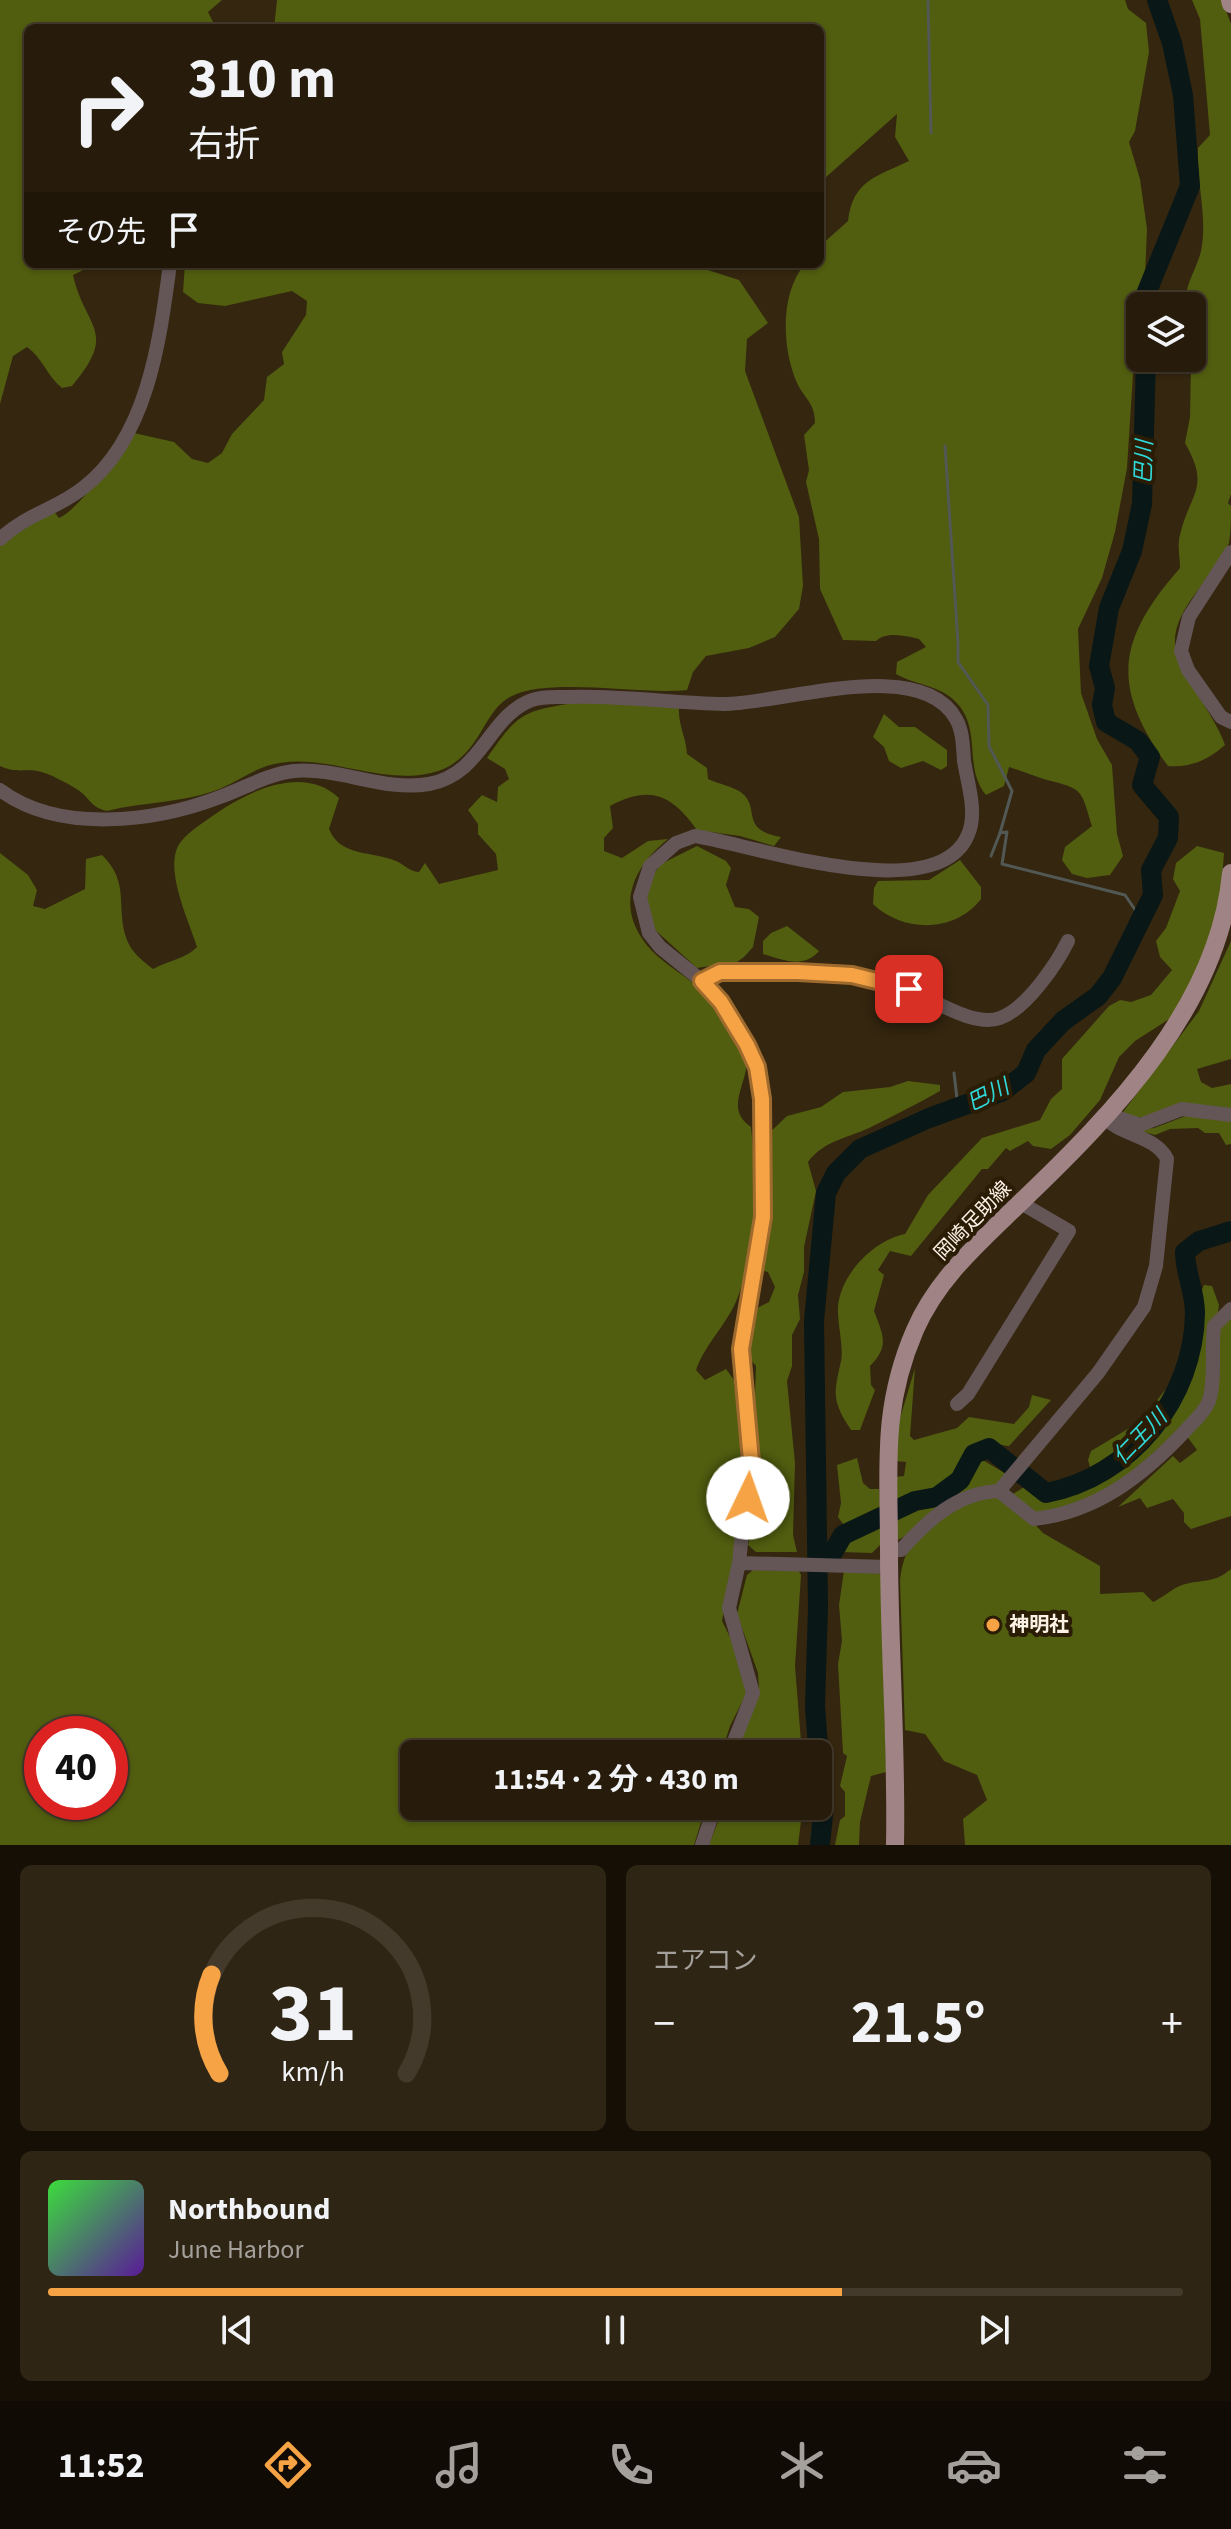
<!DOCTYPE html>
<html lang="ja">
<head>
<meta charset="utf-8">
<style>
  :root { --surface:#271c0b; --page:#2f2514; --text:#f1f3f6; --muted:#a4a19d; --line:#433a2c; --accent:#f5a345 }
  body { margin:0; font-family:"Source Sans 3","Noto Sans JP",sans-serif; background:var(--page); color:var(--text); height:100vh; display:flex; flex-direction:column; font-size:30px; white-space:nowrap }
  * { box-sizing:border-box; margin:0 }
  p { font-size:26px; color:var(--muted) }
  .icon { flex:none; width:44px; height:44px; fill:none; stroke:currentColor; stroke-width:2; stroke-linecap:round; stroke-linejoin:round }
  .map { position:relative; height:1845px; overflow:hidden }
  .sheet { display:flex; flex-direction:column; gap:20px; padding:20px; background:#150f06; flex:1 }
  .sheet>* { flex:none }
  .banner { position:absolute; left:24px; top:24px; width:800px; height:244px; border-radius:12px; box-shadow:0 2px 6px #0004,0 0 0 2px var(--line); background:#271c0b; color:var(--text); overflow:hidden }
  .tools { position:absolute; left:1126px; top:292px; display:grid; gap:16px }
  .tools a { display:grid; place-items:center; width:80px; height:80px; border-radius:12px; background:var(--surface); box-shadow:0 2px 6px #0004,0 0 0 2px var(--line); font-size:40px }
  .speed { position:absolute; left:24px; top:1716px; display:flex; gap:16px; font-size:40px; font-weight:700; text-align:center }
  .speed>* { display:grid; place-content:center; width:104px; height:104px; border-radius:50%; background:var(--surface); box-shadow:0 2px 6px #0004,0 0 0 2px var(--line); line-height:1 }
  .speed .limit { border:12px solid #d22; background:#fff; color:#111 }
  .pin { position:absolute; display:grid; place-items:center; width:68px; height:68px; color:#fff; margin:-34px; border-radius:16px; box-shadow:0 4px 12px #0006 }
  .me { position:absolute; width:88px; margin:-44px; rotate:3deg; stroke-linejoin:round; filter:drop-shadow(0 0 6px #0008) }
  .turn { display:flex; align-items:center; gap:28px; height:168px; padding:0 32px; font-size:36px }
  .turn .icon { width:104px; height:104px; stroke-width:2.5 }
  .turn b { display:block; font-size:56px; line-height:68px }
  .then { display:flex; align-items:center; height:76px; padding:0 32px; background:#0003; gap:16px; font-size:30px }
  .big { font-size:60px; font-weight:700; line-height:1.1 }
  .sheet .tile { flex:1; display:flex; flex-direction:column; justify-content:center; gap:12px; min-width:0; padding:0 28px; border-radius:12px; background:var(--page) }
  .sheet .dial { align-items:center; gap:0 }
  .dial svg { height:208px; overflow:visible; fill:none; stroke:var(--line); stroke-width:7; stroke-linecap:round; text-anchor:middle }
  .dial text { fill:var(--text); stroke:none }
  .song { display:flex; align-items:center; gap:24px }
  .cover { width:96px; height:96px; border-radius:12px; background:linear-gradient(135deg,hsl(120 70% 55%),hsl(270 70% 35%)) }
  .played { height:8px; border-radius:4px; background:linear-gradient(90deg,var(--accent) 70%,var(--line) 70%) }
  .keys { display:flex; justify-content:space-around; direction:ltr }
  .heat { display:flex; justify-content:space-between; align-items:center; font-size:44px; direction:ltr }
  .sheet .tiles { flex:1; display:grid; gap:20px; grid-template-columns:1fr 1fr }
  .tile:last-child { grid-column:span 2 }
  .trip { position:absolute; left:400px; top:1740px; width:432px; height:80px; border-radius:12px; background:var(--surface); box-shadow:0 2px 6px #0004,0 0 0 2px var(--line); font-weight:700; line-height:80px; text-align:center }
  .dock { display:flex; height:128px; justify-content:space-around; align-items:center; background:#100b04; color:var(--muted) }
  .dock .icon { width:56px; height:56px }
  .dock .active { color:var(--accent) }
  .dock b { font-size:36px; color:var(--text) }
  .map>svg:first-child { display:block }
  .forest { fill:#515d0f; fill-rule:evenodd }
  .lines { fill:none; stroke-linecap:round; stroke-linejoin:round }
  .stream { stroke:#525854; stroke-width:3 }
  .river { stroke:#091717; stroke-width:20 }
  .minor { stroke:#645657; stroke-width:14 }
  .major { stroke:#a08385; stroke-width:18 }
  .route-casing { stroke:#9f6a2d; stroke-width:20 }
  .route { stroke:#f5a345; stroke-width:14 }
  .poi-dot { fill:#f5a345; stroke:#2a1c05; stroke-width:3 }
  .labels { text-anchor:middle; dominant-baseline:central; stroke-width:8; stroke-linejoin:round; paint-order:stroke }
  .street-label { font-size:20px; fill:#fbf1e4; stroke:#2a1c05 }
  .poi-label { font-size:20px; font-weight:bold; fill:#fbf1e4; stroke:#2a1c05; text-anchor:start }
  .water-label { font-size:22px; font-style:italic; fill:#2fd8d9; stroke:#2a1c05 }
</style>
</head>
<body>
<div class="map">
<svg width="1231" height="1845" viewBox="0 0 1231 1845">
  <rect width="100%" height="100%" fill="#34260f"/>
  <!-- forest -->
  <g class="forest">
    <path d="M0,0H222L208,12L216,28H28V264H95L73,275C85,329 119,330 72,386L62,388C47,376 42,357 27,347L13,356L0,404Z"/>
    <path d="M277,0H1125L1128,9L1146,23L1149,52L1135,131L1129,142L1140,179L1147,229L1145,277L1137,311L1127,468L1115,532L1102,578L1078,629L1081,693L1097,739L1112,765L1117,834L1123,856L1110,875L1087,878L1072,874L1062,860L1065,847L1092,826C1081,789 1083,789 1047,780C1034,776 1022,771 1009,767L1004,786L986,795C961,765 986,724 949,696C932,684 913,684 896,674L897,662L926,647L919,639C905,636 887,631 876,641L843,640L820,589L819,539L806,482L809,470L804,435L815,423C815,404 806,400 798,385C782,351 779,294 805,264H820V246L848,221C853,180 876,177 909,161L895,137L897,114L825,178L820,175V28H274Z"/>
    <path d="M1192,0H1222L1231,24V494L1228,503L1231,506C1231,518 1231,532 1229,543C1215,579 1167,611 1176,652C1180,674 1215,715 1225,745C1208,760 1190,768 1168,766C1110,686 1117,640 1180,568C1180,558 1177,545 1180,535C1190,492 1211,489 1185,443L1190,417L1192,306H1186C1183,287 1197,269 1201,251C1208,216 1196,183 1198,148L1210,135L1200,19Z"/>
    <path d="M185,264H689L739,280L768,323L747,339L745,371L799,517L803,586L799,609L775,637L749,648L706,656L693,672L687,690C641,695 551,677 512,696C480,711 482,761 431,773C382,785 330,755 280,763C256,766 237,783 214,791C179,803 142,802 107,811C90,807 90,798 78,790C67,783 49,773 37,771C23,769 14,773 0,766V545L53,510L59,518C82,507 116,455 134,433L174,442L192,459L208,463L222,453L232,434L264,400L267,377L284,364L282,352L306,315L307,301L292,291L225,306L198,303L183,292Z"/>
    <path d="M580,702L679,707C678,726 686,736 687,754L707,768L708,779C718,784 736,787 743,794C760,809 740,830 781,837L774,846L740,836L697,830C671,794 650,785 610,806L613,828L604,838V851L622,858L648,841L668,839C630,870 614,910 652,951C668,967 690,978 705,994C724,1015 735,1038 747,1064C744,1089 726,1110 751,1127C757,1182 758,1241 739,1294C729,1323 706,1342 696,1370L705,1380L726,1369L734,1380L746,1488L722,1621L740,1657L748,1690L730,1726L721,1754H414V1806H706L694,1845H0V853L28,875L37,890L33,906L45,909L85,889L86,859L102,855C131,883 115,908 127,940C132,953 143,961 153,969C167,961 187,958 197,947C189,921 165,872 178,846C184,835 201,824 211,817C245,793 302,763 339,798L329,829C340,857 373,851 396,861C405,865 409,871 419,872L425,863L439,884L498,870L496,854L478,834V824L468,810L482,795L497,802L498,787L509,779L505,769L487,758C519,711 524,711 580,702ZM42,1734H110V1802H42Z"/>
    <path d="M884,714L899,727H915L947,750V766L941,770L923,761L901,768L889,761L884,747L873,737Z"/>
    <path d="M697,846L726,861L731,868L726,885L735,907L749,909L759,917L753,947L744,957L737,962L697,968L653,928L646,896L650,879L661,864Z"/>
    <path d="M1197,846L1224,853L1219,923L1174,1016L1135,1041L1119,1057L1100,1100L1070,1135L1051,1149L1033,1146L1028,1141L1010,1151L1006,1148L988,1169H982L911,1256L890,1251L878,1270L884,1275L874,1311C883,1335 890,1346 870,1366L871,1385L875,1390L860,1430H851C831,1400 834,1393 841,1361C844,1348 837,1322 838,1306C841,1274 874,1240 905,1234L928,1195L982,1138L1040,1120L1051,1099L1062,1089V1059L1109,1006L1120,1000L1131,1002L1151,995L1172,970L1160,957L1156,941L1166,928L1180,891L1173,879L1176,863Z"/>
    <path d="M960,860L981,887V899C955,933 903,933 873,904L874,888L878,881L929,880Z"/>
    <path d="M787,926L819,951C804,969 783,960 763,954V941L771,933Z"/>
    <path d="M1231,941V1059L1197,1069L1201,1082L1212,1088L1231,1084V1112L1188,1106L1156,1119L1120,1116L1199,1011Z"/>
    <path d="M908,1081L940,1085V1091C917,1104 895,1115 873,1126C850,1138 824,1140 808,1162L816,1191L804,1247V1272L798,1295L800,1319L792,1335V1366L787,1381L795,1463L793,1535L797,1552H756L748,1545L760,1489L749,1401L755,1393L756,1366L749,1358L753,1310L769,1302L775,1287L768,1272L760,1270L771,1211L768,1134L787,1116L821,1107L843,1092L890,1087Z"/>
    <path d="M1191,1114L1231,1121V1144L1226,1145L1219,1133H1205L1198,1128L1170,1129L1155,1135L1137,1130L1154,1128Z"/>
    <path d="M1204,1285L1212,1286L1219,1305L1207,1394L1200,1408C1145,1461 1112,1502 1033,1513L1010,1496L1024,1487C1033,1493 1041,1500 1052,1500C1100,1497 1176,1421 1191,1376C1196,1362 1200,1342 1201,1327C1202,1312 1196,1300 1204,1285Z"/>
    <path d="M1231,1314V1516L1191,1529L1184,1522V1513L1173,1499L1147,1508L1140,1498L1118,1507L1173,1456L1180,1463L1197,1450L1186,1435L1208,1410L1219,1326Z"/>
    <path d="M915,1368L910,1436L914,1440L957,1428L969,1417L1014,1424L1029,1407L1032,1395L1051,1400L1009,1446C998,1446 990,1437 979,1443C969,1449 970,1461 964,1470C949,1493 917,1497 892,1504L894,1477L904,1476L906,1462L895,1461L898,1425Z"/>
    <path d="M1165,1390L1171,1393L1167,1401L1110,1461L1092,1474L1088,1460L1091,1451L1141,1421Z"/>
    <path d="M857,1458L863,1483L870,1489H879L880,1510L846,1528L838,1517L841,1503L837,1465Z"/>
    <path d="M981,1459L1008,1475L1003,1483L898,1540L895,1515L914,1505L941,1498C948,1488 955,1488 963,1481C972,1474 971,1464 981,1459Z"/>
    <path d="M993,1494L1028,1517L1043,1533L1100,1566V1594L1143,1592L1153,1602C1162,1598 1173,1588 1182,1585C1201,1579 1214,1584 1231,1569V1845H965L963,1819L987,1800L977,1775L944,1761L925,1734L905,1730L900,1581C905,1525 946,1511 993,1494Z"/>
    <path d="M882,1520V1543L872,1553L841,1552L845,1538Z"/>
    <path d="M753,1570L799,1571L801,1575L795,1666L802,1754H735L759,1690L758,1673L737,1614L747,1575Z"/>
    <path d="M844,1571L878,1572L881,1576L886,1772L871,1776L860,1822L859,1845H835L840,1820L845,1816V1792L840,1786L847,1756L843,1753L838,1664L842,1641L839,1605Z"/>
    <path d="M724,1806H803L798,1845H709Z"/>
  </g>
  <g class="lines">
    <!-- stream -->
    <g class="stream">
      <path d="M928,0L931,133"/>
      <path d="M945,446L958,643V662L988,705L989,746L1012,791L1000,833L1007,832L1002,864L1125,895L1140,917"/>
      <path d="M991,856L1000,833"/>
      <path d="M954,1073L958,1107"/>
    </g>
    <!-- river -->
    <g class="river">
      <path d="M1146,306V294L1190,186L1183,95L1172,43L1157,0"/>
      <path d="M817,1560L832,1554L843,1535L915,1501L937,1497L960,1480L974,1454L989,1448L1046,1493C1131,1477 1194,1398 1195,1313C1195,1291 1185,1273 1185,1252L1199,1241L1231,1231"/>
      <path d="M820,1845L823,1815L815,1706L818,1607L814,1321L826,1193L836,1173L860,1149L929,1118L1003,1091L1026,1073L1036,1050L1063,1021L1098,996L1112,978L1153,895L1151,870L1168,838L1169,817L1142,785L1150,757L1138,741L1106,722L1102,705L1105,688L1099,666L1109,608L1132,551L1142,504L1146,358"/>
    </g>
    <!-- minor -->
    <g class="minor">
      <path d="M0,539C28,513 55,510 83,488C148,438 160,339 170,264"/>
      <path d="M1231,552L1189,617L1181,651L1188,670L1221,717L1231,722"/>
      <path d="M0,790C59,834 155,822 220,797C245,788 268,774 294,771C339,767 384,792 429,784C483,774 488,716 532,700C543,696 555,697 567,697C620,695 671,703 724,704C781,704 921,655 956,719C963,731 963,747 964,761C967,780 975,805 971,825C952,915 754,845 695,836L676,843L650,866L640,897L649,933L660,947L702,981L735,1022L757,1067L762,1099L763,1217L741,1349L753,1483L744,1514L739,1563L729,1608L753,1693L729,1754"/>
      <path d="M702,981L720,972C777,975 834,969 891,983C921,990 969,1029 1000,1018C1026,1009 1056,965 1068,941"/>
      <path d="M1114,1116L1140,1125L1182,1109L1231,1115"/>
      <path d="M957,1404L968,1394L1069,1231L1021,1203"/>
      <path d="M999,1491L1034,1519C1097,1512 1144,1475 1186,1430C1194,1421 1205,1412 1209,1401C1216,1378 1211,1350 1214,1326L1231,1309"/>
      <path d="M889,1550H901C928,1520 956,1493 999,1491L1098,1373L1144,1307L1156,1266L1167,1159C1155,1135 1120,1136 1103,1116"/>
      <path d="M739,1563L889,1567"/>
      <path d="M702,1845L715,1806"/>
    </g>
    <!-- major -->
    <g class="major">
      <path d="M1230,0L1231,4"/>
      <path d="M895,1845C897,1746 889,1648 889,1549C889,1468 881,1408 915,1330C938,1277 982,1240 1022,1201C1114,1113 1219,1005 1231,873"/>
    </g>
  </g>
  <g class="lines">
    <defs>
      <path id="route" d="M748,1498L753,1483L741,1349L763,1217L762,1099L757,1067L747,1045L721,1002L702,981L720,972H798L852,975L909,989"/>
    </defs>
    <!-- route casing -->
    <use href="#route" class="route-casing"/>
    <!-- route -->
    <use href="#route" class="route"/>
  </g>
  <!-- markers -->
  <circle class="poi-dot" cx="993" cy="1625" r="8"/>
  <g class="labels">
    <!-- street labels -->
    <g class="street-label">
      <text transform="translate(973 1221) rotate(-46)">岡崎足助線</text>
    </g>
    <!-- poi labels -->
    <g class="poi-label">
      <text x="1009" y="1625">神明社</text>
    </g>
    <!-- water labels -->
    <g class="water-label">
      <text transform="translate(1144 462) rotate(-88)">巴川</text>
      <text transform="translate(988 1095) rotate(-26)">巴川</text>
      <text transform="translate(1140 1437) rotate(-46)">仁王川</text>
    </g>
  </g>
</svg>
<div class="tools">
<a><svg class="icon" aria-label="layers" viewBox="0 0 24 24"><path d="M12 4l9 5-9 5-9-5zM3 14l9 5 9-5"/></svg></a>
</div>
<div class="speed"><div class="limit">40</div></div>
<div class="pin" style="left:909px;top:989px;background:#d93025"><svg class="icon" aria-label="arrive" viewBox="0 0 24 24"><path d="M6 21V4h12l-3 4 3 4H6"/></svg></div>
<svg class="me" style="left:748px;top:1498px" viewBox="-20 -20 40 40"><circle r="19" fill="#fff"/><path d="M0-13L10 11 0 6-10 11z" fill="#f5a345"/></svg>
<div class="trip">11:54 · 2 分 · 430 m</div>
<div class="banner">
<div class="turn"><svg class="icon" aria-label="right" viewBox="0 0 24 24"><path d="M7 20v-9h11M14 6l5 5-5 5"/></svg><div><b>310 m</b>右折</div></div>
<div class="then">その先<svg class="icon" aria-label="arrive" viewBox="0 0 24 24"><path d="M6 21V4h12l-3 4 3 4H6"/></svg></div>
</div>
</div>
<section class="sheet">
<div class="tiles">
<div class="tile dial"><svg viewBox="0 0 100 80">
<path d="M14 69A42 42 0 1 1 86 69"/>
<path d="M14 69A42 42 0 0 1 11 31" stroke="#f5a345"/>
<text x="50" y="56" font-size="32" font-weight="700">31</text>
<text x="50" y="72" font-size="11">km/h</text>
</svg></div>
<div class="tile"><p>エアコン</p>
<div class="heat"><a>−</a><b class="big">21.5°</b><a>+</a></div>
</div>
<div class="tile">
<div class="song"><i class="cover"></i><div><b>Northbound</b><p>June Harbor</p></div></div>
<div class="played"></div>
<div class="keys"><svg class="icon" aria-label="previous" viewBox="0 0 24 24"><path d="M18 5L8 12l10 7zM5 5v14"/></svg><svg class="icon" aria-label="pause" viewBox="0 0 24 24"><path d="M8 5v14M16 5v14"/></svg><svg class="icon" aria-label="next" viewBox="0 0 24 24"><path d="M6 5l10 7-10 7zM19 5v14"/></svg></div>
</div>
</div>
</section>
<nav class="dock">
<b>11:52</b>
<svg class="icon active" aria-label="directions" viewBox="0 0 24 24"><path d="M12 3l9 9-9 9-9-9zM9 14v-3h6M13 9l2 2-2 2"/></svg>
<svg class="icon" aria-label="music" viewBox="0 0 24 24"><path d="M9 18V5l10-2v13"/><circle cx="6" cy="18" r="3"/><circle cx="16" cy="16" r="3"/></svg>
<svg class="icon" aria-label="phone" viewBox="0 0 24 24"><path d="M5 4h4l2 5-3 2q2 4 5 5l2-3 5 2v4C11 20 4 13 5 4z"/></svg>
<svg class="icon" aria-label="climate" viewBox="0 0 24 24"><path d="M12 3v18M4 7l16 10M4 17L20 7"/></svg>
<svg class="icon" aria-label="car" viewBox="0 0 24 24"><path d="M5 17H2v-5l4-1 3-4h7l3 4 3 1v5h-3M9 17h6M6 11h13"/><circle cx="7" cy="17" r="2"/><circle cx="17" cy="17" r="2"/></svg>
<svg class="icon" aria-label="filters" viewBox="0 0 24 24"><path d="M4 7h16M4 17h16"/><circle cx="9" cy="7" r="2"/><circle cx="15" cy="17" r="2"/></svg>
</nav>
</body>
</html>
